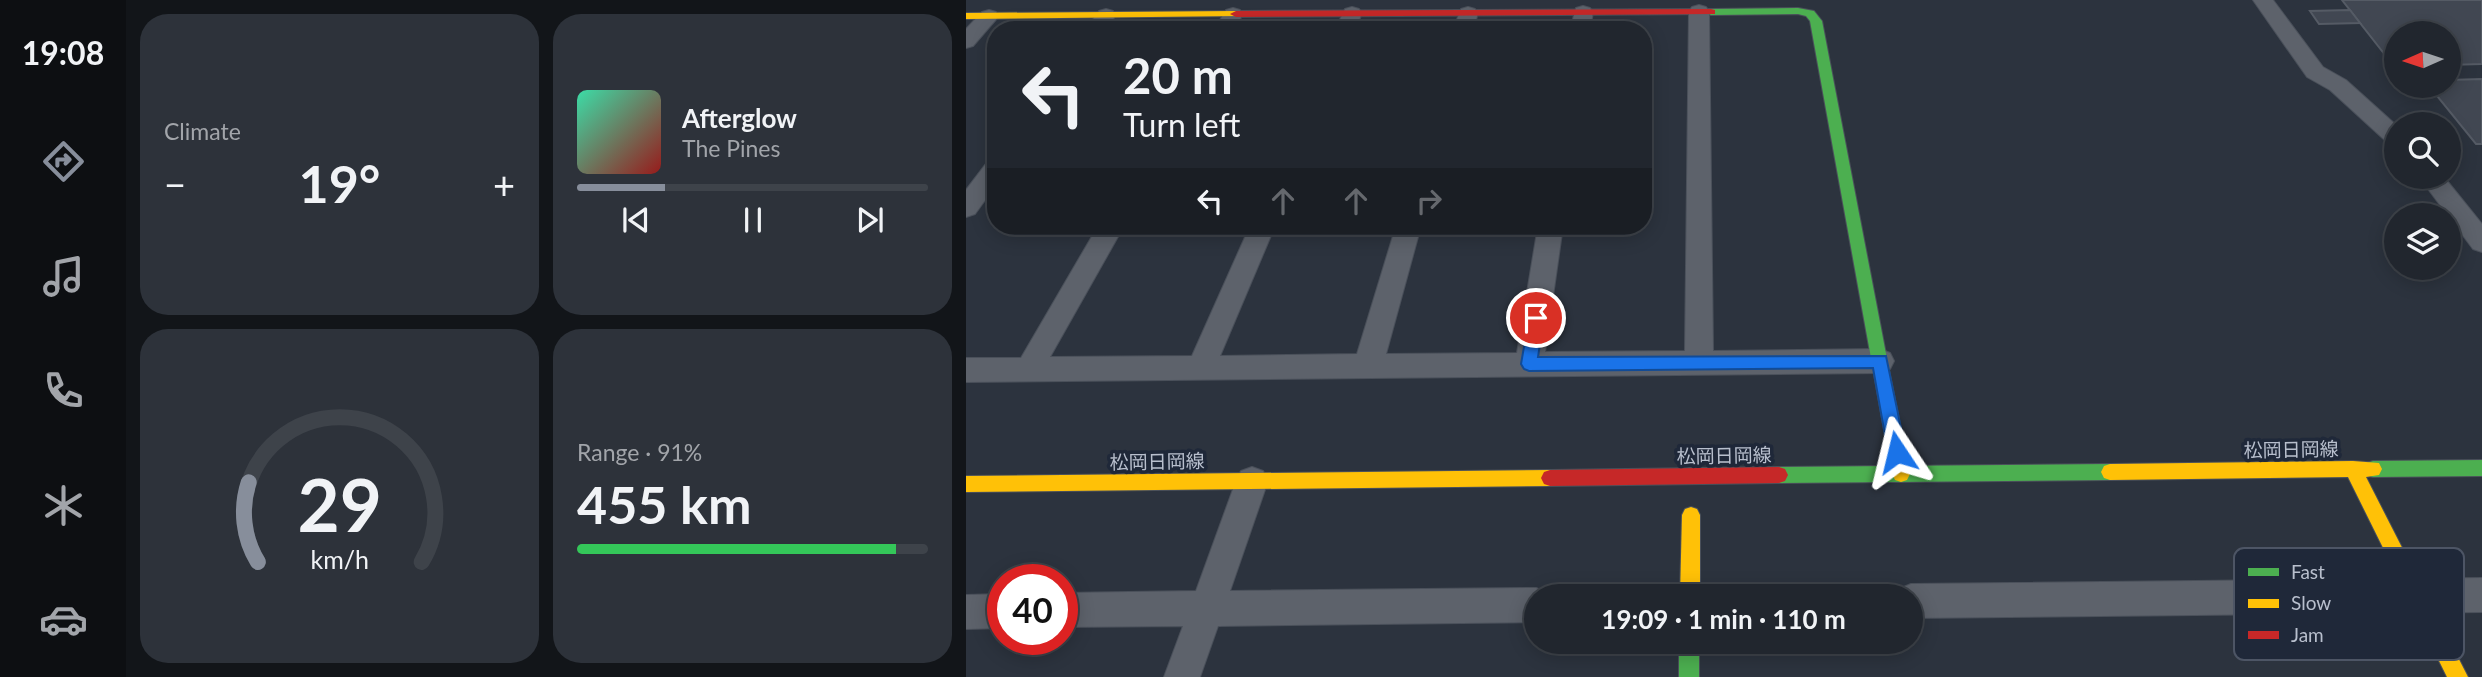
<!DOCTYPE html>
<html lang="en">
<head>
<meta charset="utf-8">
<style>
  :root { --surface:#21262e; --page:#2d323a; --text:#f1f3f6; --muted:#a2a5aa; --line:#3e434a; --accent:#878e9b }
  body { margin:0; font-family:Lato,"Noto Sans JP",sans-serif; background:var(--page); color:var(--text); height:100vh; display:flex; flex-direction:column; font-size:26px; white-space:nowrap }
  * { box-sizing:border-box; margin:0 }
  p { font-size:23px; color:var(--muted) }
  .icon { flex:none; width:38px; height:38px; fill:none; stroke:currentColor; stroke-width:2; stroke-linecap:round; stroke-linejoin:round }
  .map { position:relative; flex:1; overflow:hidden }
  .panel { display:flex; flex-direction:column; gap:14px; padding:14px; background:#121519; width:840px }
  .panel>* { flex:none }
  .hud { position:absolute; left:21px; top:21px; width:665px; height:214px; border-radius:28px; box-shadow:0 4px 18px #0003,0 0 0 2px var(--line); background:#21262e; color:var(--text); overflow:hidden }
  .needle { width:46px; rotate:267deg }
  .buttons { position:absolute; left:1418px; top:21px; display:grid; gap:14px }
  .buttons a { display:grid; place-items:center; width:77px; height:77px; border-radius:50%; background:var(--surface); box-shadow:0 4px 18px #0003,0 0 0 2px var(--line); font-size:35px }
  .speed { position:absolute; left:21px; top:564px; display:flex; gap:14px; font-size:35px; font-weight:700; text-align:center }
  .speed>* { display:grid; place-content:center; width:91px; height:91px; border-radius:50%; background:var(--surface); box-shadow:0 4px 18px #0003,0 0 0 2px var(--line); line-height:1 }
  .speed .limit { border:10px solid #d22; background:#fff; color:#111 }
  .pin { position:absolute; display:grid; place-items:center; width:60px; height:60px; color:#fff; margin:-30px; border:4px solid #fff; border-radius:50%; box-shadow:0 2px 7px #0007 }
  .me { position:absolute; width:77px; margin:-38px; rotate:350deg; stroke-linejoin:round; filter:drop-shadow(0 0 5px #0008) }
  .turn { display:flex; align-items:center; gap:24px; height:147px; padding:0 21px; font-size:32px }
  .turn .icon { width:91px; height:91px; stroke-width:2.5 }
  .turn b { display:block; font-size:49px; line-height:60px }
  .lanes { display:flex; align-items:center; height:66px; padding:0 21px; background:#0003; justify-content:center; gap:35px; direction:ltr }
  .lanes .off { opacity:.35 }
  .big { font-size:52px; font-weight:700; line-height:1.1 }
  .panel .card { flex:1; display:flex; flex-direction:column; justify-content:center; gap:10px; min-width:0; padding:0 24px; border-radius:28px; background:var(--page) }
  .panel .dial { align-items:center; gap:0 }
  .dial svg { height:182px; overflow:visible; fill:none; stroke:var(--line); stroke-width:7; stroke-linecap:round; text-anchor:middle }
  .dial text { fill:var(--text); stroke:none }
  .song { display:flex; align-items:center; gap:21px }
  .cover { width:84px; height:84px; border-radius:10px; background:linear-gradient(135deg,hsl(160 70% 55%),hsl(0 70% 35%)) }
  .played { height:7px; border-radius:4px; background:linear-gradient(90deg,var(--accent) 25%,var(--line) 25%) }
  .keys { display:flex; justify-content:space-around; direction:ltr }
  .heat { display:flex; justify-content:space-between; align-items:center; font-size:38px; direction:ltr }
  .charge { height:10px; border-radius:5px; background:linear-gradient(90deg,#34c759 91%,var(--line) 0) }
  .panel .tiles { flex:1; display:grid; gap:14px; grid-template-columns:repeat(2,1fr) }
  .trip { position:absolute; left:558px; top:584px; width:399px; height:70px; border-radius:35px; background:var(--surface); box-shadow:0 4px 18px #0003,0 0 0 2px var(--line); font-weight:700; line-height:70px; text-align:center }
  main { display:flex; flex:1; min-height:0 }
  .tab-bar { display:flex; flex-direction:column; width:126px; justify-content:space-around; align-items:center; background:#0d0f12; color:var(--muted) }
  .tab-bar .icon { width:49px; height:49px }
  .tab-bar .current { color:var(--accent) }
  .tab-bar b { font-size:32px; color:var(--text) }
  .map>svg:first-child { display:block }
  .building { fill:#414752; stroke:#555b65; stroke-width:2 }
  .lines { fill:none; stroke-linecap:round; stroke-linejoin:round }
  .street-casing { stroke:#4a505a; stroke-width:2 }
  .fast-casing { stroke:#4a505a; stroke-width:2 }
  .slow-casing { stroke:#4a505a; stroke-width:2 }
  .jam-casing { stroke:#4a505a; stroke-width:2 }
  .street { fill:#5d626b; fill-rule:evenodd }
  .fast { fill:#4caf50; fill-rule:evenodd }
  .slow { fill:#ffc107; fill-rule:evenodd }
  .jam { fill:#c62828; fill-rule:evenodd }
  .route { fill:#1a73e8; stroke:#114b97; stroke-width:2 }
  .labels { text-anchor:middle; dominant-baseline:central; stroke-width:7; stroke-linejoin:round; paint-order:stroke }
  .street-label { font-size:19px; fill:#b8bfcd; stroke:#1f2839 }
  .key { fill:#1f2839; stroke:#4d5565; stroke-width:2 }
  .key-label { font-size:19px; fill:#b8bfcd }
</style>
</head>
<body>
<main>
<nav class="tab-bar">
<b>19:08</b>
<svg class="icon current" aria-label="directions" viewBox="0 0 24 24"><path d="M12 3l9 9-9 9-9-9zM9 14v-3h6M13 9l2 2-2 2"/></svg>
<svg class="icon" aria-label="music" viewBox="0 0 24 24"><path d="M9 18V5l10-2v13"/><circle cx="6" cy="18" r="3"/><circle cx="16" cy="16" r="3"/></svg>
<svg class="icon" aria-label="phone" viewBox="0 0 24 24"><path d="M5 4h4l2 5-3 2q2 4 5 5l2-3 5 2v4C11 20 4 13 5 4z"/></svg>
<svg class="icon" aria-label="climate" viewBox="0 0 24 24"><path d="M12 3v18M4 7l16 10M4 17L20 7"/></svg>
<svg class="icon" aria-label="car" viewBox="0 0 24 24"><path d="M5 17H2v-5l4-1 3-4h7l3 4 3 1v5h-3M9 17h6M6 11h13"/><circle cx="7" cy="17" r="2"/><circle cx="17" cy="17" r="2"/></svg>
</nav>
<section class="panel">
<div class="tiles">
<div class="card"><p>Climate</p>
<div class="heat"><a>−</a><b class="big">19°</b><a>+</a></div>
</div>
<div class="card">
<div class="song"><i class="cover"></i><div><b>Afterglow</b><p>The Pines</p></div></div>
<div class="played"></div>
<div class="keys"><svg class="icon" aria-label="previous" viewBox="0 0 24 24"><path d="M18 5L8 12l10 7zM5 5v14"/></svg><svg class="icon" aria-label="pause" viewBox="0 0 24 24"><path d="M8 5v14M16 5v14"/></svg><svg class="icon" aria-label="next" viewBox="0 0 24 24"><path d="M6 5l10 7-10 7zM19 5v14"/></svg></div>
</div>
<div class="card dial"><svg viewBox="0 0 100 80">
<path d="M14 69A42 42 0 1 1 86 69"/>
<path d="M14 69A42 42 0 0 1 10 34" stroke="#878e9b"/>
<text x="50" y="56" font-size="32" font-weight="700">29</text>
<text x="50" y="72" font-size="11">km/h</text>
</svg></div>
<div class="card"><p>Range · 91%</p><b class="big">455 km</b><div class="charge"></div></div>
</div>
</section>
<div class="map">
<svg width="1516" height="677" viewBox="0 0 1516 677">
  <rect width="100%" height="100%" fill="#2c333e"/>
  <!-- building -->
  <g class="building">
    <path d="M1376,0H1516V64L1482,65V33H1430V65H1427Z"/>
    <path d="M1384,10L1394,23L1353,24L1344,11Z"/>
    <path d="M1516,79V144H1510L1463,86H1482V80Z"/>
  </g>
  <g class="lines">
    <defs>
      <g id="street">
        <path d="M1287,0H1307L1357,67L1380,80L1430,125V146L1422,143L1364,90L1341,77Z"/>
        <path d="M733,5L740,7L743,11L747,351L914,349L924,353L928,361L924,369L914,373L0,382V358H55L132,226H158L84,357L226,356L284,226H309L254,356L391,354L430,226H455L420,354L551,353L572,226H597L579,352L719,351L723,11L726,7Z"/>
        <path d="M617,6L624,8L627,12L624,30H604L610,8Z"/>
        <path d="M386,7L393,9L396,13L389,30H369L379,9Z"/>
        <path d="M502,7L509,9L512,13L507,30H487L495,9Z"/>
        <path d="M267,8L274,10L277,14L268,30H248L260,10Z"/>
        <path d="M140,9L147,11L150,15L140,30H119L133,11Z"/>
        <path d="M23,10L30,12L33,16L7,46L0,48V29L16,12Z"/>
        <path d="M30,159V185L9,214L0,217V190L22,161Z"/>
        <path d="M1453,177H1478L1516,224V252L1507,249Z"/>
        <path d="M286,467L297,471L302,481L264,591L570,588L582,593L584,597H570V622L252,626L234,677H198L217,626L96,627V593L230,591L270,481L275,471Z"/>
        <path d="M1516,578V612L945,618V597H930L933,589L945,584Z"/>
        <path d="M37,594V628L0,629V595Z"/>
      </g>
      <g id="fast">
        <path d="M832,8L848,11L856,21L925,380L923,385L917,387L911,385L909,380L844,21L840,16L832,14L745,15L739,12L745,9Z"/>
        <path d="M1516,460V476L1407,477L1401,475L1398,469L1401,463L1407,461Z"/>
        <path d="M1144,464L1150,466L1153,472L1150,478L1144,480L813,483L807,481L804,475L807,469L813,467Z"/>
        <rect x="713" y="642" width="20" height="35"/>
      </g>
      <g id="slow">
        <path d="M270,11L274,12V16L0,19V13Z"/>
        <path d="M917,373L923,375L925,380L944,474L941,480L935,482L929,480L926,474L909,380L911,375Z"/>
        <path d="M1387,461L1413,463L1416,469L1413,475L1400,477L1502,677H1481L1382,477L1144,480L1138,478L1135,472L1138,466L1144,464Z"/>
        <path d="M584,470L590,472L593,478L590,484L584,486L0,492V476Z"/>
        <path d="M725,507L731,509L734,515V597H714L716,515L719,509Z"/>
      </g>
      <g id="jam">
        <path d="M745,9L749,10V14L270,17L264,14L270,11Z"/>
        <path d="M813,467L819,469L822,475L819,481L813,483L584,486L578,484L575,478L578,472L584,470Z"/>
      </g>
    </defs>
    <!-- street casing -->
    <use href="#street" class="street-casing"/>
    <!-- fast casing -->
    <use href="#fast" class="fast-casing"/>
    <!-- slow casing -->
    <use href="#slow" class="slow-casing"/>
    <!-- jam casing -->
    <use href="#jam" class="jam-casing"/>
    <!-- street -->
    <use href="#street" class="street"/>
    <!-- fast -->
    <use href="#fast" class="fast"/>
    <!-- slow -->
    <use href="#slow" class="slow"/>
    <!-- jam -->
    <use href="#jam" class="jam"/>
  </g>
  <!-- route -->
  <path class="route" d="M570,312L578,318L572,357L920,356L940,452L937,457L931,459L925,457L922,452L907,368L563,371L558,369L555,364L563,318Z"/>
  <g class="labels">
    <!-- street labels -->
    <g class="street-label">
      <text transform="translate(1325 449) rotate(-1)">松岡日岡線</text>
      <text transform="translate(758 455) rotate(-1)">松岡日岡線</text>
      <text transform="translate(191 461) rotate(-1)">松岡日岡線</text>
    </g>
  </g>
  <!-- legend -->
  <rect x="1268" y="548" width="230" height="112" rx="10" class="key"/>
  <rect x="1282" y="568" width="31" height="8" fill="#4caf50"/>
  <rect x="1282" y="599" width="31" height="9" fill="#ffc107"/>
  <rect x="1282" y="631" width="31" height="8" fill="#c62828"/>
  <g class="key-label">
    <text x="1325" y="579">Fast</text>
    <text x="1325" y="610">Slow</text>
    <text x="1325" y="642">Jam</text>
  </g>
</svg>
<div class="buttons">
<a><svg class="needle" viewBox="-14 -14 28 28"><path d="M0-13l5 13h-10z" fill="#e53935"/><path d="M0 13l5-13h-10z" fill="#a2a5aa"/></svg></a>
<a><svg class="icon" aria-label="search" viewBox="0 0 24 24"><circle cx="10" cy="10" r="6"/><path d="M15 15l6 6"/></svg></a>
<a><svg class="icon" aria-label="layers" viewBox="0 0 24 24"><path d="M12 4l9 5-9 5-9-5zM3 14l9 5 9-5"/></svg></a>
</div>
<div class="speed"><div class="limit">40</div></div>
<div class="pin" style="left:570px;top:318px;background:#d93025"><svg class="icon" aria-label="arrive" viewBox="0 0 24 24"><path d="M6 21V4h12l-3 4 3 4H6"/></svg></div>
<svg class="me" style="left:931px;top:452px" viewBox="-20 -20 40 40"><path d="M0-17L14 15 0 8-14 15z" fill="#1a73e8" stroke="#fff" stroke-width="4"/></svg>
<div class="trip">19:09 · 1 min · 110 m</div>
<div class="hud">
<div class="turn"><svg class="icon" aria-label="left" viewBox="0 0 24 24"><path d="M17 20v-9H6M10 6l-5 5 5 5"/></svg><div><b>20 m</b>Turn left</div></div>
<div class="lanes"><svg class="icon" aria-label="left" viewBox="0 0 24 24"><path d="M17 20v-9H6M10 6l-5 5 5 5"/></svg><svg class="icon off" aria-label="ahead" viewBox="0 0 24 24"><path d="M12 20V5M6 11l6-6 6 6"/></svg><svg class="icon off" aria-label="ahead" viewBox="0 0 24 24"><path d="M12 20V5M6 11l6-6 6 6"/></svg><svg class="icon off" aria-label="right" viewBox="0 0 24 24"><path d="M7 20v-9h11M14 6l5 5-5 5"/></svg></div>
</div>
</div>
</main>
</body>
</html>
